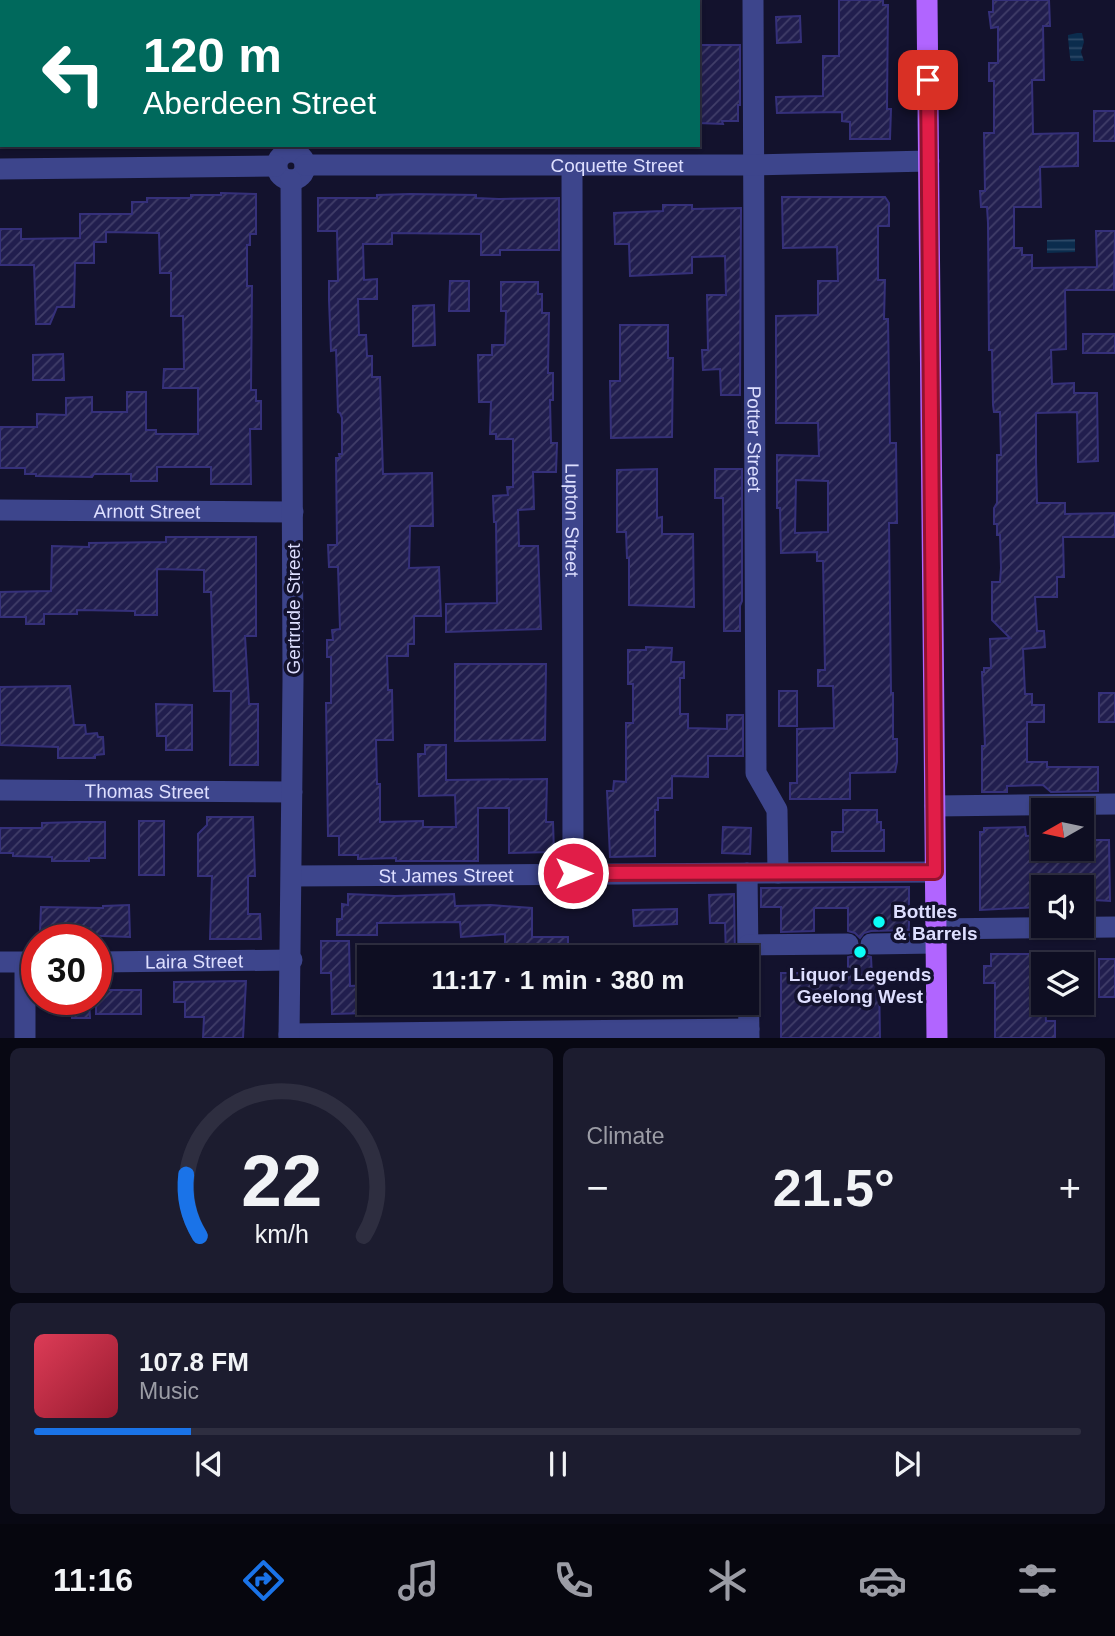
<!DOCTYPE html>
<html lang="en">
<head>
<meta charset="utf-8">
<style>
  :root { --surface:#0e0e22; --page:#1c1c2f; --text:#f1f3f6; --muted:#9b9ca5; --line:#2e2e40; --accent:#1a73e8 }
  body { margin:0; font-family:Helvetica,sans-serif; background:var(--page); color:var(--text); height:100vh; display:flex; flex-direction:column; font-size:26px; white-space:nowrap }
  * { box-sizing:border-box; margin:0 }
  p { font-size:23px; color:var(--muted) }
  .icon { flex:none; width:38px; height:38px; fill:none; stroke:currentColor; stroke-width:2; stroke-linecap:round; stroke-linejoin:round }
  .map { position:relative; height:1038px; overflow:hidden }
  .details { display:flex; flex-direction:column; gap:10px; padding:10px; background:#080813; flex:1 }
  .details>* { flex:none }
  .hud { position:absolute; left:0px; top:0px; width:700px; height:147px; box-shadow:0 2px 5px #0004,0 0 0 2px var(--line); background:#00695c; color:#fff; overflow:hidden }
  .needle { width:46px; rotate:261deg }
  .fabs { position:absolute; left:1031px; top:798px; display:grid; gap:14px }
  .fabs a { display:grid; place-items:center; width:63px; height:63px; border-radius:0px; background:var(--surface); box-shadow:0 2px 5px #0004,0 0 0 2px var(--line); font-size:35px }
  .speed { position:absolute; left:21px; top:924px; display:flex; gap:14px; font-size:35px; font-weight:700; text-align:center }
  .speed>* { display:grid; place-content:center; width:91px; height:91px; border-radius:50%; background:var(--surface); box-shadow:0 2px 5px #0004,0 0 0 2px var(--line); line-height:1 }
  .speed .limit { border:10px solid #d22; background:#fff; color:#111 }
  .pin { position:absolute; display:grid; place-items:center; width:60px; height:60px; color:#fff; margin:-30px; border-radius:14px; box-shadow:0 4px 10px #0006 }
  .me { position:absolute; width:77px; margin:-38px; rotate:90deg; stroke-linejoin:round; filter:drop-shadow(0 0 5px #0008) }
  .turn { display:flex; align-items:center; gap:24px; height:147px; padding:0 28px; font-size:32px }
  .turn .icon { width:91px; height:91px; stroke-width:2.5 }
  .turn b { display:block; font-size:49px; line-height:60px }
  .big { font-size:52px; font-weight:700; line-height:1.1 }
  .details .card { flex:1; display:flex; flex-direction:column; justify-content:center; gap:10px; min-width:0; padding:0 24px; border-radius:10px; background:var(--page) }
  .details .dial { align-items:center; gap:0 }
  .dial svg { height:182px; overflow:visible; fill:none; stroke:var(--line); stroke-width:7; stroke-linecap:round; text-anchor:middle }
  .dial text { fill:var(--text); stroke:none }
  .song { display:flex; align-items:center; gap:21px }
  .cover { width:84px; height:84px; border-radius:10px; background:linear-gradient(135deg,hsl(350 70% 55%),hsl(350 70% 35%)) }
  .played { height:7px; border-radius:4px; background:linear-gradient(90deg,var(--accent) 15%,var(--line) 15%) }
  .keys { display:flex; justify-content:space-around; direction:ltr }
  .heat { display:flex; justify-content:space-between; align-items:center; font-size:38px; direction:ltr }
  .details .tiles { flex:1; display:grid; gap:10px; grid-template-columns:1fr 1fr }
  .card:last-child { grid-column:span 2 }
  .trip { position:absolute; left:357px; top:945px; width:402px; height:70px; border-radius:0px; background:var(--surface); box-shadow:0 2px 5px #0004,0 0 0 2px var(--line); font-weight:700; line-height:70px; text-align:center }
  .tab-bar { display:flex; height:112px; justify-content:space-around; align-items:center; background:#06060e; color:var(--muted) }
  .tab-bar .icon { width:49px; height:49px }
  .tab-bar .active { color:var(--accent) }
  .tab-bar b { font-size:32px; color:var(--text) }
  .map>svg:first-child { display:block }
  .water { fill:url(#water-rules) }
  .building { fill:url(#building-hatch); stroke:#35307a; stroke-width:2; fill-rule:evenodd }
  .lines { fill:none; stroke-linecap:round; stroke-linejoin:round }
  .minor { stroke:#3d458c; stroke-width:21 }
  .major { stroke:#b165ff; stroke-width:21 }
  .route-casing { stroke:#92132f; stroke-width:18 }
  .route { stroke:#e11d48; stroke-width:12 }
  .poi-dot { fill:#0bfef7; stroke:#13122d; stroke-width:2.5 }
  .labels { text-anchor:middle; dominant-baseline:central; stroke-width:7; stroke-linejoin:round; paint-order:stroke }
  .street-label { font-size:19px; fill:#dedfff; stroke:#13122d }
  .poi-label { font-size:19px; font-weight:bold; fill:#dedfff; stroke:#13122d; text-anchor:start }
</style>
</head>
<body>
<div class="map">
<svg width="1115" height="1038" viewBox="0 0 1115 1038">
  <defs>
    <pattern id="water-rules" width="6" height="5" patternUnits="userSpaceOnUse" patternTransform="scale(1.75)"><rect width="6" height="5" fill="#0b2c4d"/><path d="M0 2.5h6" fill="none" stroke="#2e4a68"/></pattern>
    <pattern id="building-hatch" width="6" height="6" patternUnits="userSpaceOnUse" patternTransform="scale(1.75)"><rect width="6" height="6" fill="#211e4e"/><path d="M-1 1l2-2M0 6l6-6M5 7l2-2" fill="none" stroke="#413e69"/></pattern>
  </defs>
  <rect width="100%" height="100%" fill="#13122d"/>
  <!-- water -->
  <g class="water">
    <path d="M1077,33H1082L1084,42L1081,52L1084,61H1071C1070,60 1068,38 1068,35Z"/>
    <path d="M1075,239V252L1047,253V240Z"/>
  </g>
  <!-- building -->
  <g class="building">
    <path d="M839,0H883V5H888L887,109H891L890,139H850V122L842,121V112L777,113L776,97L823,96V56H839Z"/>
    <path d="M993,0H1049L1050,26H1043L1044,80H1032L1033,134L1078,133V166L1040,167L1041,207H1014V248H1022V255H1032V268L1097,267L1096,231H1115L1114,290H1065L1066,349L1051,350L1052,384L1074,383V393H1097L1098,461L1078,462L1077,412L1036,413V461L1037,503H1065V514L1115,513V537H1063L1064,577H1057V597H1035L1037,631H1044L1045,647L1023,649L1025,694H1032V705H1044V722H1027V762H1047V767H1098V791L1051,792L1043,785L1007,786V792H982V746H985L982,672H984V668H991L990,639L1010,638L992,620V582H1000L1001,568L1000,535H997V524H994V508L997,503V455H1001L1000,412H994L993,405L992,350H989L988,223L987,207H981L980,191H985L984,133H994V81H989V63H998V27L991,28L989,12H993Z"/>
    <path d="M800,16L801,42L777,43L776,17Z"/>
    <path d="M698,45H740V105H738V121H722L723,124L698,123Z"/>
    <rect x="1094" y="111" width="21" height="30"/>
    <path d="M221,193L256,194V234H250V245H247V286H252L251,390H256V401H261V429H250L251,484H211V467H157V481H131V474H94L92,477L36,476V474H25V468H0V427H37V414L66,415V398L92,397V412H127V392H146V430H156V434H198V388H163L164,369H184L183,316H171V273H160L159,233L106,232V242H94V263H75L74,307H57L50,324H36L34,265H0V229H21V239L80,238V214H132V202H147V198H191V195H221Z"/>
    <path d="M410,194L476,195V198L499,199L559,198V250H500V255H481V234L392,233V244H363L364,280L377,279V299H358L359,335H366L367,356H372V377H380L383,474L432,473L433,526H410L409,568L439,567L441,616H414V644H408V656H387L388,690H392L393,740H376L377,784H380V822L423,821V827H456L455,795L419,796L418,754H425V745H446V780L547,779L546,822H553L554,852L509,853V808H478V861H396V858L358,859V855H339V836H328L326,703H331V657H327V640H333L332,630L340,629L338,567H329L328,545H337L336,458H340L339,454H342V418L340,413L338,412L336,350L331,351L329,300V281H338L337,231H318V198H377V195Z"/>
    <path d="M782,197H885L889,203V226H878V280H885L884,319H888L890,443H896L897,523H889L891,693H893V739H897V762L895,772L850,773V799H790V783H797V729L834,728L833,686H818V670H825L823,561H817V552L781,553L780,508H777V455L819,456L818,423H776V316L818,315V281H838L837,247L783,248ZM796,480L828,481V532L795,533Z"/>
    <path d="M663,205H692V209L741,208L740,395H721L720,369L703,370L702,350H708L707,295H726L725,256L692,257V273L630,276L629,244H615L614,213L663,211Z"/>
    <path d="M450,281H469V311H449Z"/>
    <path d="M501,282H538V294H542V313H549L548,373H553V400H550L551,443H557L556,472H533L534,509L518,510L519,546H538L541,629L446,632V604L497,603L496,522H494L493,496L508,495L507,487H513V439H496V434H490L491,402H479L478,355H492V345H505L506,311H501Z"/>
    <path d="M434,305L435,345L413,346V306Z"/>
    <path d="M620,325H668V358H673L672,437L611,438L610,381H620Z"/>
    <rect x="1083" y="334" width="32" height="19"/>
    <path d="M63,354L64,380H33V355Z"/>
    <path d="M657,469V518L662,517V534H693L694,607L629,605V558H627L626,532H617V470Z"/>
    <path d="M715,469H742V601L740,606V631H724L723,498H715Z"/>
    <path d="M166,537H256V636H245L249,704H258V765H230L231,691H214L211,592H204V570L157,569V615H135V611L77,610V614H44V624H26V617H0V592L51,591L52,546L89,547V543L166,542Z"/>
    <path d="M646,647L672,648L671,662H684V678H680V714H688V728L727,729V715H743V756H708V777L672,776V798H658V810H655V856L610,857L607,791H613L614,781L626,782V723H633V684H628V650H646Z"/>
    <path d="M455,664H546L545,740L455,741Z"/>
    <path d="M70,686L74,725H85L86,734L97,733L98,737H103L104,754L95,755V758H58V747L0,745V687Z"/>
    <rect x="779" y="691" width="18" height="35"/>
    <rect x="1099" y="693" width="16" height="29"/>
    <path d="M156,704L192,705V750H166V736H157Z"/>
    <path d="M843,810H877V822H881V830H884V851H832V832H843Z"/>
    <path d="M207,817H253L255,876H248V914H260L261,939H210L212,876H198V834L207,825Z"/>
    <rect x="139" y="821" width="25" height="54"/>
    <path d="M79,822H105V858H89V861H52V857L13,856V853H0V828H42V823Z"/>
    <path d="M723,827L751,828L750,854L722,853Z"/>
    <path d="M1025,827L1026,836L1043,835V849H1092V840H1109L1110,901L1094,900V886L1040,887V907L980,910V832H984V828Z"/>
    <path d="M909,887V930L871,931L864,933L860,938L855,933L848,931V908H814V931L781,932V907H761V888Z"/>
    <path d="M348,894L395,896L454,894L455,906L491,905L532,908V937H568V957H505V934L461,937L460,922L377,923V935H337V919H342V904L348,905Z"/>
    <path d="M734,894L735,957H726L725,923H710L709,895Z"/>
    <path d="M129,905L130,937L75,935V932H40L41,907L103,908V906Z"/>
    <path d="M677,909V924L634,926L633,910Z"/>
    <path d="M321,941H349L350,986L369,985V1013L332,1014L331,973H321Z"/>
    <path d="M859,950L864,955L871,957L872,977H879L880,1038H781V973H811V978L848,977V957L854,956Z"/>
    <path d="M991,954H1041V998L1045,1003L1046,1021H1055V1038H995V983H984V966H991Z"/>
    <rect x="1099" y="959" width="16" height="38"/>
    <path d="M246,981L243,1038H203L204,1017H185V1002H174V982Z"/>
    <rect x="96" y="990" width="45" height="24"/>
    <path d="M72,999H89L90,1018H72Z"/>
  </g>
  <g class="lines">
    <!-- minor -->
    <g class="minor">
      <path d="M501,0V2"/>
      <path d="M601,0V2"/>
      <path id="s1" d="M753,0L756,773L777,810L778,873"/>
      <path d="M291,2V0"/>
      <circle cx="291" cy="166" r="14"/>
      <path id="s2" d="M305,165H753L929,161"/>
      <path id="s3" d="M572,166L573,873"/>
      <path d="M0,169L276,166"/>
      <path id="s4" d="M0,510L293,512"/>
      <path id="s5" d="M0,790L292,792"/>
      <path d="M935,806L1115,804"/>
      <path d="M747,873L749,1038"/>
      <path id="s6" d="M292,876L935,872"/>
      <path d="M936,929L1115,927"/>
      <path d="M871,944L936,943"/>
      <path d="M748,945L848,944"/>
      <path d="M0,962H37"/>
      <path id="s7" d="M96,962L292,960"/>
      <path d="M25,963V1038"/>
      <path d="M289,1034L749,1029"/>
      <path d="M289,1038L293,680L291,180"/>
    </g>
    <!-- major -->
    <path class="major" d="M927,0L937,1038"/>
  </g>
  <g class="lines">
    <defs>
      <path id="route" d="M573,873L935,872L928,80"/>
    </defs>
    <!-- route casing -->
    <use href="#route" class="route-casing"/>
    <!-- route -->
    <use href="#route" class="route"/>
  </g>
  <!-- markers -->
  <g class="poi-dot">
    <circle cx="879" cy="922" r="7"/>
    <circle cx="860" cy="952" r="7"/>
  </g>
  <g class="labels">
    <!-- street labels -->
    <g class="street-label">
      <text stroke="none"><textPath href="#s2" startOffset="312">Coquette Street</textPath></text>
      <text stroke="none"><textPath href="#s1" startOffset="439">Potter Street</textPath></text>
      <text stroke="none"><textPath href="#s4" startOffset="147">Arnott Street</textPath></text>
      <text stroke="none"><textPath href="#s3" startOffset="354">Lupton Street</textPath></text>
      <text transform="translate(293 609) rotate(-90)">Gertrude Street</text>
      <text stroke="none"><textPath href="#s5" startOffset="147">Thomas Street</textPath></text>
      <text stroke="none"><textPath href="#s6" startOffset="154">St James Street</textPath></text>
      <text stroke="none"><textPath href="#s7" startOffset="98">Laira Street</textPath></text>
    </g>
    <!-- poi labels -->
    <g class="poi-label">
      <text x="893" y="911">Bottles<tspan x="893" dy="22">&amp; Barrels</tspan></text>
      <text x="860" y="974" text-anchor="middle">Liquor Legends<tspan x="860" dy="22">Geelong West</tspan></text>
    </g>
  </g>
</svg>
<div class="fabs">
<a><svg class="needle" viewBox="-14 -14 28 28"><path d="M0-13l5 13h-10z" fill="#e53935"/><path d="M0 13l5-13h-10z" fill="#9b9ca5"/></svg></a>
<a><svg class="icon" aria-label="sound" viewBox="0 0 24 24"><path d="M4 9h4l5-4v14l-5-4H4zM17 9q2 3 0 6"/></svg></a>
<a><svg class="icon" aria-label="layers" viewBox="0 0 24 24"><path d="M12 4l9 5-9 5-9-5zM3 14l9 5 9-5"/></svg></a>
</div>
<div class="speed"><div class="limit">30</div></div>
<div class="pin" style="left:928px;top:80px;background:#d93025"><svg class="icon" aria-label="arrive" viewBox="0 0 24 24"><path d="M6 21V4h12l-3 4 3 4H6"/></svg></div>
<svg class="me" style="left:573px;top:873px" viewBox="-20 -20 40 40"><circle r="17" fill="#e11d48" stroke="#fff" stroke-width="3"/><path d="M0-11L8 9 0 5-8 9z" fill="#fff"/></svg>
<div class="trip">11:17 · 1 min · 380 m</div>
<div class="hud">
<div class="turn"><svg class="icon" aria-label="left" viewBox="0 0 24 24"><path d="M17 20v-9H6M10 6l-5 5 5 5"/></svg><div><b>120 m</b>Aberdeen Street</div></div>
</div>
</div>
<section class="details">
<div class="tiles">
<div class="card dial"><svg viewBox="0 0 100 80">
<path d="M14 69A42 42 0 1 1 86 69"/>
<path d="M14 69A42 42 0 0 1 8 42" stroke="#1a73e8"/>
<text x="50" y="56" font-size="32" font-weight="700">22</text>
<text x="50" y="72" font-size="11">km/h</text>
</svg></div>
<div class="card"><p>Climate</p>
<div class="heat"><a>−</a><b class="big">21.5°</b><a>+</a></div>
</div>
<div class="card">
<div class="song"><i class="cover"></i><div><b>107.8 FM</b><p>Music</p></div></div>
<div class="played"></div>
<div class="keys"><svg class="icon" aria-label="previous" viewBox="0 0 24 24"><path d="M18 5L8 12l10 7zM5 5v14"/></svg><svg class="icon" aria-label="pause" viewBox="0 0 24 24"><path d="M8 5v14M16 5v14"/></svg><svg class="icon" aria-label="next" viewBox="0 0 24 24"><path d="M6 5l10 7-10 7zM19 5v14"/></svg></div>
</div>
</div>
</section>
<nav class="tab-bar">
<b>11:16</b>
<svg class="icon active" aria-label="directions" viewBox="0 0 24 24"><path d="M12 3l9 9-9 9-9-9zM9 14v-3h6M13 9l2 2-2 2"/></svg>
<svg class="icon" aria-label="music" viewBox="0 0 24 24"><path d="M9 18V5l10-2v13"/><circle cx="6" cy="18" r="3"/><circle cx="16" cy="16" r="3"/></svg>
<svg class="icon" aria-label="phone" viewBox="0 0 24 24"><path d="M5 4h4l2 5-3 2q2 4 5 5l2-3 5 2v4C11 20 4 13 5 4z"/></svg>
<svg class="icon" aria-label="climate" viewBox="0 0 24 24"><path d="M12 3v18M4 7l16 10M4 17L20 7"/></svg>
<svg class="icon" aria-label="car" viewBox="0 0 24 24"><path d="M5 17H2v-5l4-1 3-4h7l3 4 3 1v5h-3M9 17h6M6 11h13"/><circle cx="7" cy="17" r="2"/><circle cx="17" cy="17" r="2"/></svg>
<svg class="icon" aria-label="filters" viewBox="0 0 24 24"><path d="M4 7h16M4 17h16"/><circle cx="9" cy="7" r="2"/><circle cx="15" cy="17" r="2"/></svg>
</nav>
</body>
</html>
